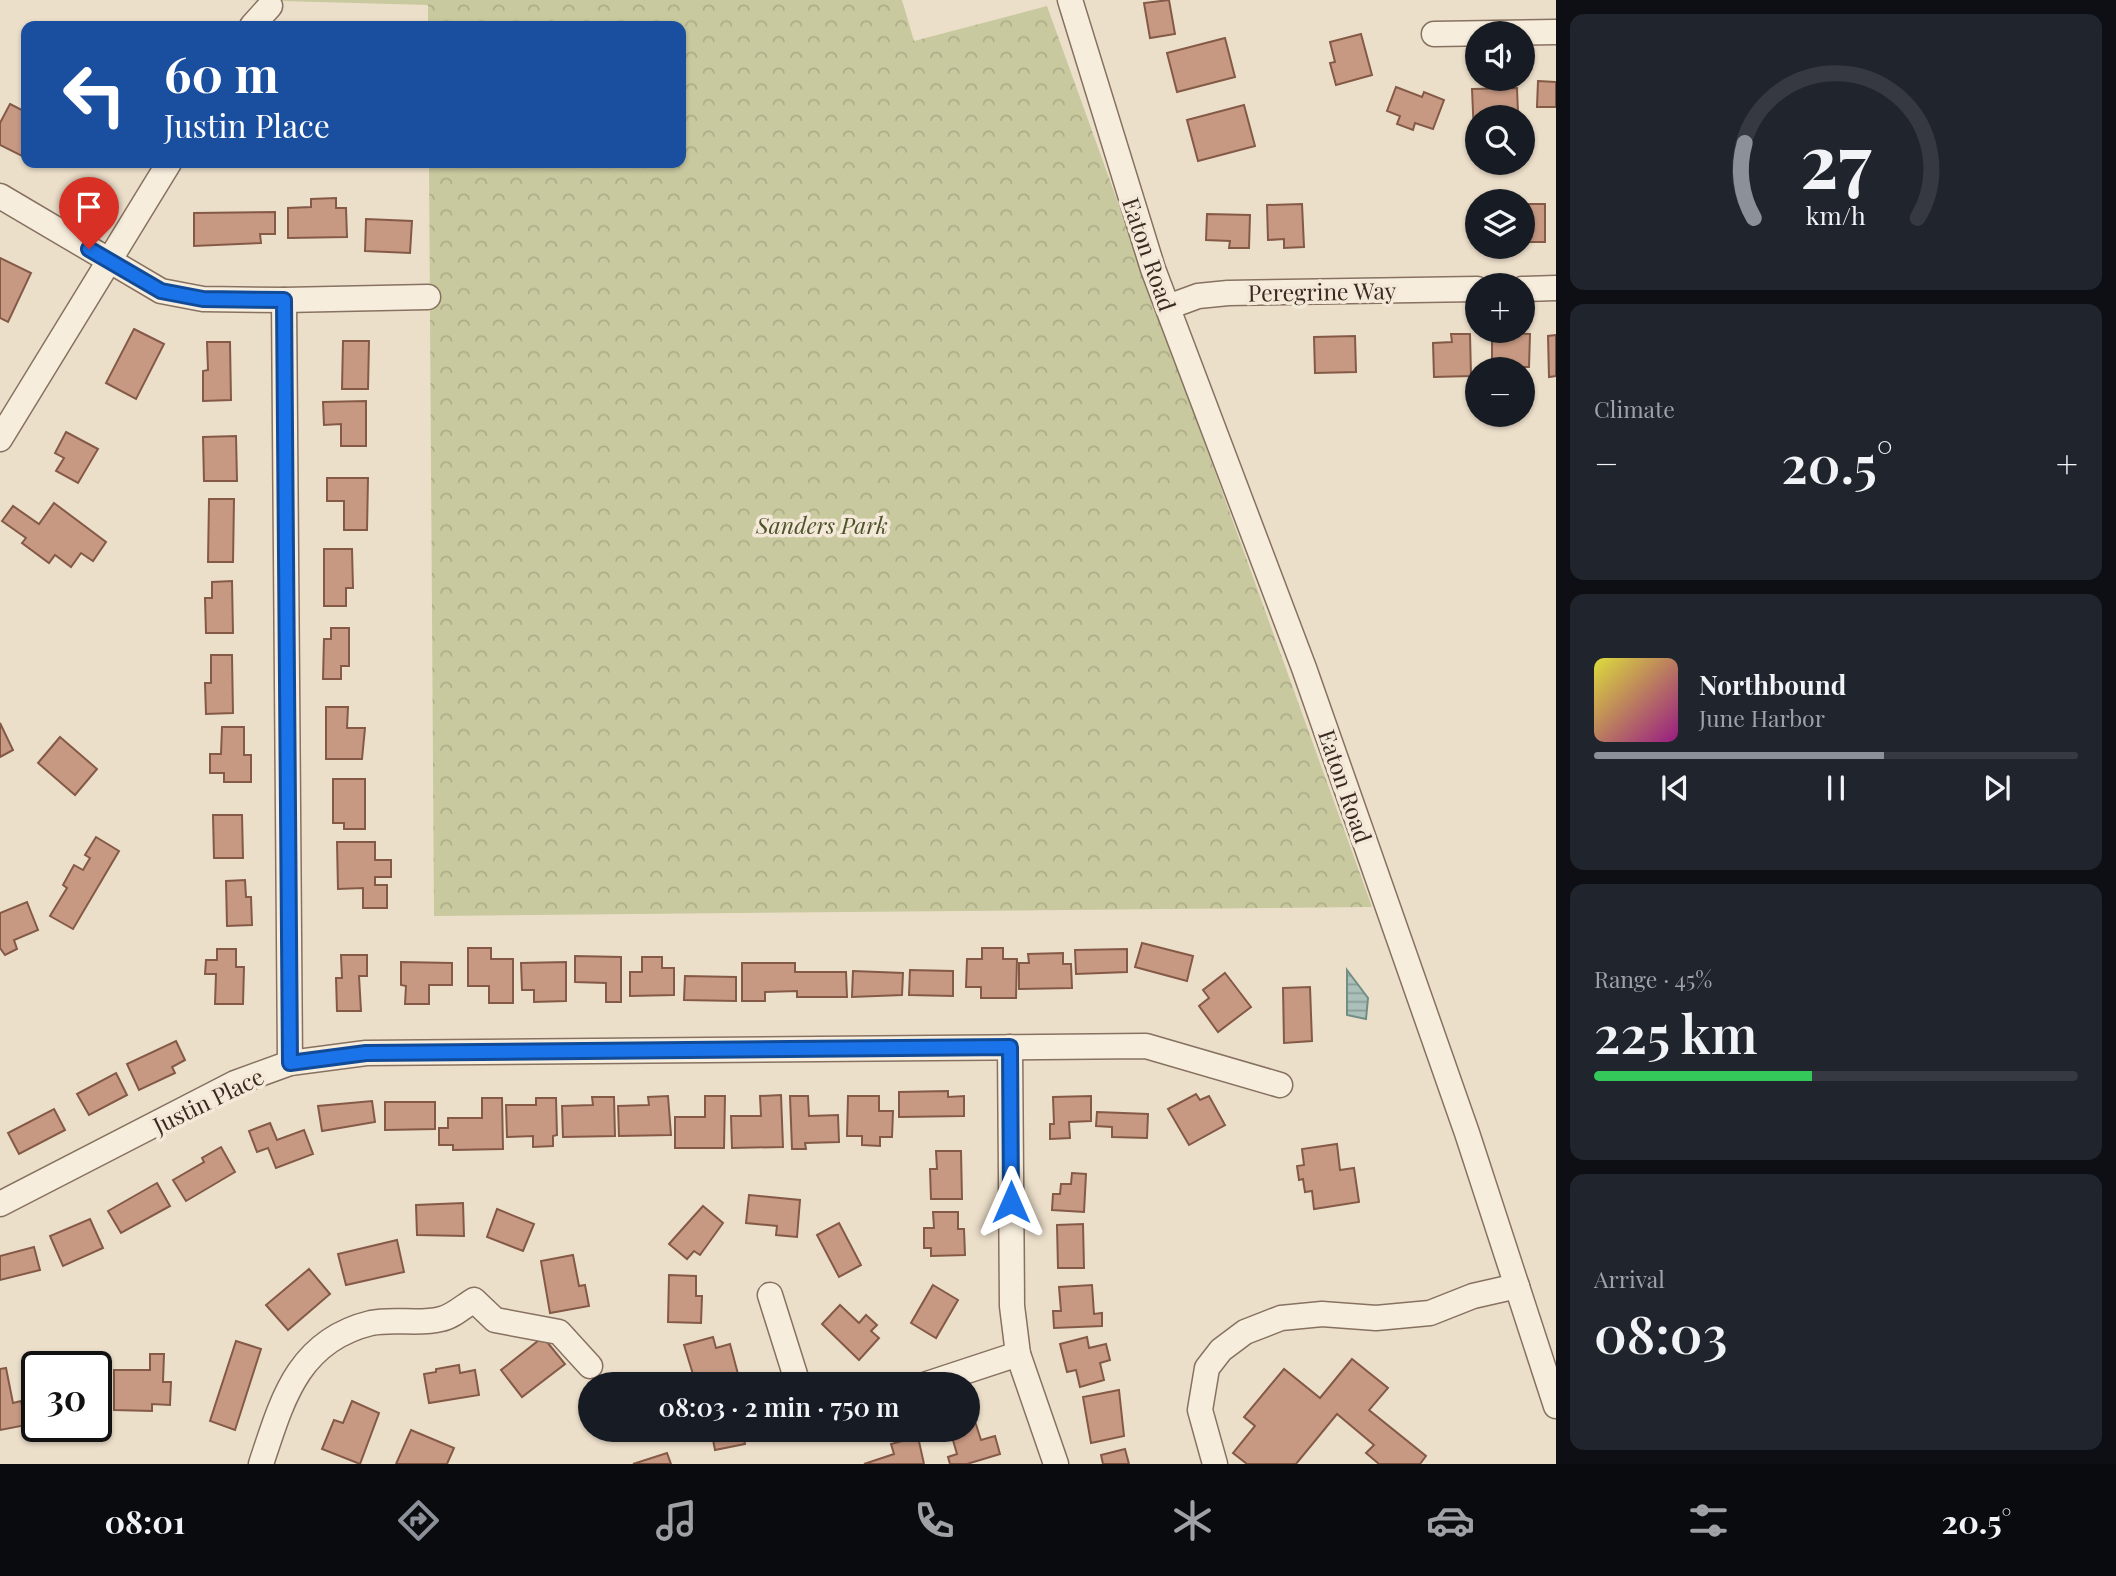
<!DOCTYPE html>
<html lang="en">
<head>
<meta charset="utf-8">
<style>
  :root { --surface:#171b24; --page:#20242c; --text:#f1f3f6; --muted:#9ea1a6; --line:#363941; --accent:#8c9099 }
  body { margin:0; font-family:"Playfair Display",serif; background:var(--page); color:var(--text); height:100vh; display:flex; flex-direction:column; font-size:26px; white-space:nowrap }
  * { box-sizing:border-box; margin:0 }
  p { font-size:23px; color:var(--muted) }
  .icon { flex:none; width:38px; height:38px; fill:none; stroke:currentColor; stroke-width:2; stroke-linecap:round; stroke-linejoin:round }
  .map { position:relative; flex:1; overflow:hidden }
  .side { display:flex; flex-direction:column; gap:14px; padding:14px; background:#0d0f14; width:560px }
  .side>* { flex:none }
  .guide { position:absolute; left:21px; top:21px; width:665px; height:147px; border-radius:14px; box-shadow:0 2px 5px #0004; background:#1a4fa0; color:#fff; overflow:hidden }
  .controls { position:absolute; left:1465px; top:21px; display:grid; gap:14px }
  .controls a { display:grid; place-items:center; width:70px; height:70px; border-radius:50%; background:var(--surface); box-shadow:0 2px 5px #0004; font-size:35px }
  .speed { position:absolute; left:21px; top:1351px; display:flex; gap:14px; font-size:35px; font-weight:700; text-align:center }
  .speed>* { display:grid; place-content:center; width:91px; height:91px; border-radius:50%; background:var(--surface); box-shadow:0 2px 5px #0004; line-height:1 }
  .speed .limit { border:4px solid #111; border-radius:10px; background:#fff; color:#111 }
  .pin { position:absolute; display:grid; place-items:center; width:60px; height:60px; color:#fff; margin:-72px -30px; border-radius:50% 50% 50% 0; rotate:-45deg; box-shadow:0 0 7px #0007 }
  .pin .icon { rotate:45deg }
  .me { position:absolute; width:77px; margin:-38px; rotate:0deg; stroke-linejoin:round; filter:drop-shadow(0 0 5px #0008) }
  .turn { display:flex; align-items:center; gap:24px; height:147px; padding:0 28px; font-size:32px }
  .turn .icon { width:91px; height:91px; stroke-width:2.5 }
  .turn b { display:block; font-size:49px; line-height:60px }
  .big { font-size:52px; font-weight:600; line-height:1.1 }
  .side .tile { flex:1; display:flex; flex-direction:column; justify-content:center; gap:10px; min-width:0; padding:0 24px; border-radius:14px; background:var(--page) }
  .side .dial { align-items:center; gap:0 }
  .dial svg { height:182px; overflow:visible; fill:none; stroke:var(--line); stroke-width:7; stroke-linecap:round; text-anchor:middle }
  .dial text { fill:var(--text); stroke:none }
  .song { display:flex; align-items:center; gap:21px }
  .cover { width:84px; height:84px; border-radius:10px; background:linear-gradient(135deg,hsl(60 70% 55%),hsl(310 70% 35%)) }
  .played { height:7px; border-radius:4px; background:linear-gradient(90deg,var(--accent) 60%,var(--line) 60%) }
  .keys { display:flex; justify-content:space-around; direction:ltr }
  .heat { display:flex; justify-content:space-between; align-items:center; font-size:38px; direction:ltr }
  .charge { height:10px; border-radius:5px; background:linear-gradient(90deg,#34c759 45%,var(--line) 0) }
  .trip { position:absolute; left:578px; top:1372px; width:402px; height:70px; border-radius:35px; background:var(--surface); box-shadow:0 2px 5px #0004; font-weight:600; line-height:70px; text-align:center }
  .tab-bar { display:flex; height:112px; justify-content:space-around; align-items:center; background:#090b0e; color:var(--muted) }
  .tab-bar .icon { width:49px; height:49px }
  .tab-bar .current { color:var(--accent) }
  .tab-bar b { font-size:32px; color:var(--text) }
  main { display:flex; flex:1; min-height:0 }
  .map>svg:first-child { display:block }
  .park { fill:url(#park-crowns) }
  .water { fill:url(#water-rules); stroke:#718e85; stroke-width:2 }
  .building { fill:#c79983; stroke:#845a47; stroke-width:2 }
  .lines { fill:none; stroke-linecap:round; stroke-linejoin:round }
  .minor-casing { stroke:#877160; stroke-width:27 }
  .minor { stroke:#f7eddd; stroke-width:24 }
  .route-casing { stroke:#114b97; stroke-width:18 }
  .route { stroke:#1a73e8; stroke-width:12 }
  .labels { text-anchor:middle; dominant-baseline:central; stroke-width:7; stroke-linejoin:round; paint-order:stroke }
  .street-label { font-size:23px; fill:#392b22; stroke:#f4e9d9 }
  .park-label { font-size:23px; font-style:italic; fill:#4d532a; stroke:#f4e9d9 }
</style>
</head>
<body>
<main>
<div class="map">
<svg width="1556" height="1464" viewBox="0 0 1556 1464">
  <defs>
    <pattern id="park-crowns" width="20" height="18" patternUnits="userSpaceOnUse" patternTransform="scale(1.75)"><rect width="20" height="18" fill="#c8c99e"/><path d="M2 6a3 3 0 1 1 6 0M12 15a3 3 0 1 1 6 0" fill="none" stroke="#adad88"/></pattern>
    <pattern id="water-rules" width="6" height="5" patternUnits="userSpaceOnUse" patternTransform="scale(1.75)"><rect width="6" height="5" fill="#aac0b8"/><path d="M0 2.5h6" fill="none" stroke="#8b9c95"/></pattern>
  </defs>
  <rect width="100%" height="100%" fill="#ecdfca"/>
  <!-- park -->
  <path class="park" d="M246,0H902L914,41L1047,6L1372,907L434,916L429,163H681V26H428V5Z"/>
  <!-- water -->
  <path class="water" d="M1347,970L1368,998L1366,1019L1347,1015Z"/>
  <!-- building -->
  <g class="building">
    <path d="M1169,0L1175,34L1150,38L1144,3Z"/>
    <path d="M1361,34L1372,75L1336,85L1330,63L1335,62L1330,42Z"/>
    <path d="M1225,38L1235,77L1177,92L1167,53Z"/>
    <path d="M1538,81L1556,82V107H1537Z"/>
    <path d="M1396,87L1422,97L1424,92L1444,100L1433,129L1415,123L1413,130L1397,124L1400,116L1387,111Z"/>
    <path d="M1517,88L1518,113L1477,117V135H1474L1472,89Z"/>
    <path d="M10,104L26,112V158L0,145V123Z"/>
    <path d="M1244,105L1255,146L1198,161L1187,120Z"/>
    <path d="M336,198V208H346L347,237L288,238V208L311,207V199Z"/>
    <path d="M1302,204L1304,247L1284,248V239L1268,240L1267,205Z"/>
    <rect x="1522" y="204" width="23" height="38"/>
    <path d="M275,212V234H260L261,243L194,246V213Z"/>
    <path d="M1207,214L1250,215L1249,248H1229L1230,241L1206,240Z"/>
    <path d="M366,219L412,221L410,253L365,251Z"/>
    <path d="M0,258L31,273L8,322L0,318Z"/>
    <path d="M134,329L164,344L136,399L106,383Z"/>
    <path d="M1510,333L1530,334L1529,367H1492V338L1510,339Z"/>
    <path d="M1451,334H1470L1471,376L1434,377L1433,343L1452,342Z"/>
    <path d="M1556,335V376L1549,377L1548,336Z"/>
    <path d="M1355,336L1356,372L1315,373L1314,337Z"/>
    <path d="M343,341H369L368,389H342Z"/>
    <path d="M207,342H230L231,400L203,401V371L208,370Z"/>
    <path d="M366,401V446H341V424L324,425L323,402Z"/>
    <path d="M66,432L98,449L78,483L56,471L64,458L55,453Z"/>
    <path d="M236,436L237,481H204L203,437Z"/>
    <path d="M327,478H368L367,530H344V501H327Z"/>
    <path d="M209,499H234L233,562H208Z"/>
    <path d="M54,503L106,542L93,561L81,553L71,567L55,555L49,563L22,543L26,538L2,521L13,506L39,524Z"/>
    <path d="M324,549H352L353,588H346V606H324Z"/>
    <path d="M232,581L233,633H206L205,598H212V582Z"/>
    <path d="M331,628H349V666H341V679H323L324,639H331Z"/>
    <path d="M211,655H232L233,713L206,714L205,683H211Z"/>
    <path d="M326,707H348L347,728H365L362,759H326Z"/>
    <path d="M0,723L13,750L0,757Z"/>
    <path d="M222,727H244V755H251V782H224V773H210V754H221Z"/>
    <path d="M60,737L97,769L75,795L38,763Z"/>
    <path d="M333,779H365V829H344V823H333Z"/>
    <path d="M213,815H242L243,858H214Z"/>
    <path d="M96,837L119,851L73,929L50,916L67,888L63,885L74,865L83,870L90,858L85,855Z"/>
    <path d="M337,842H375V860H391V877H375V885H387V908H363V888L338,889Z"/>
    <path d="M245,880L246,897H251L252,925L227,926L226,881Z"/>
    <path d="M27,902L38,930L14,940L17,949L5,955L0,948V913Z"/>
    <path d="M1142,943L1193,956L1187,981L1135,967Z"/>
    <path d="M468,948H491V959H513V1003H489V986H468Z"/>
    <path d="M982,948H1003V959H1017L1016,998H981V987H966L967,959H982Z"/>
    <path d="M217,949H236V967H244L243,1004H215L216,974H205L206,960H217Z"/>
    <path d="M1127,949V972L1076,974L1075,950Z"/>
    <path d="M1063,953V964H1071L1072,988L1019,989V963H1029L1028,954Z"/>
    <path d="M341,955H367V976H359L361,1011H337L336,978H342Z"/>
    <path d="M575,956L621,957V1002H606V983L575,982Z"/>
    <path d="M642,957H662V968H674V995L630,996V972H642Z"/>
    <path d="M401,962L452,963V985H429V1004H405L406,986L401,985Z"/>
    <path d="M566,962V1001L534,1002V990H522L521,963Z"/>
    <path d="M742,963H795V972H846L847,997H797V991L765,992V1001H742Z"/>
    <path d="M910,970L953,971V996L909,995Z"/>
    <path d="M853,971L903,973L902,995L852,997Z"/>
    <path d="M1225,973L1251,1007L1218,1032L1199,1006L1209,998L1203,990Z"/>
    <path d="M685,976L736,977V1001L684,1000Z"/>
    <path d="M1310,987L1312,1041L1284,1043L1283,988Z"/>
    <path d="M176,1041L185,1060L172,1067L175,1073L139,1090L127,1064Z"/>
    <path d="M116,1073L127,1095L89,1115L77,1094Z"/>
    <path d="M948,1091V1097L964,1096V1116L899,1117V1092Z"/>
    <path d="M1196,1094L1200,1100L1209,1096L1225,1125L1189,1145L1168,1109Z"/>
    <path d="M781,1095L783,1147L732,1148L731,1116H761L760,1096Z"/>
    <path d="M668,1096L671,1135L619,1136L618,1106L649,1105L648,1097Z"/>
    <path d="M705,1096H725L724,1148H675V1117H705Z"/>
    <path d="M790,1096H808L809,1116L838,1115L839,1142L805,1143L806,1149H792Z"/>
    <path d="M848,1096H879V1111H893L892,1137H880V1146L862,1145V1136H847Z"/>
    <path d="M1091,1096V1121L1069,1122L1070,1138L1050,1139V1124H1054L1053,1097Z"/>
    <path d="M592,1097H614L615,1136L563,1137L562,1106L593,1105Z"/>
    <path d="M482,1098H502L503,1149L453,1150V1145H439V1128H448V1118H482Z"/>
    <path d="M536,1098H556L557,1135L553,1136V1146L533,1147V1136L507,1137L506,1105H536Z"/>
    <path d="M372,1101L375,1122L322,1131L318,1106Z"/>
    <path d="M385,1102H435V1129L385,1130Z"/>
    <path d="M54,1109L65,1130L19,1154L8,1133Z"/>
    <path d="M1097,1112L1148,1114L1147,1138L1112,1137V1127L1096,1126Z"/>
    <path d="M270,1123L277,1140L304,1130L313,1154L276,1168L268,1148L257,1152L249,1131Z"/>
    <path d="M1337,1144L1340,1170L1354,1168L1359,1202L1314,1209L1312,1191L1305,1192L1303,1179L1299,1180L1297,1166L1304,1165L1302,1149Z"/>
    <path d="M221,1147L235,1172L186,1201L173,1180L204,1162L202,1158Z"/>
    <path d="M936,1151H961L962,1199H931L930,1169H937Z"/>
    <path d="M1072,1173L1086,1174L1084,1212L1052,1210L1053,1194H1060L1061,1184H1071Z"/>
    <path d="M157,1183L170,1206L121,1233L108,1211Z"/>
    <path d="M749,1195L800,1200L797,1237L776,1235L777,1226L746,1223Z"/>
    <path d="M463,1203L464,1236L417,1235L416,1205Z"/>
    <path d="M703,1206L723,1223L700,1255L694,1251L687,1259L669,1244Z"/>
    <path d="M497,1209L534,1224L523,1251L487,1237Z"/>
    <path d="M933,1212H958V1229H964L965,1255L931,1256V1248H924V1228H934Z"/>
    <path d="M90,1219L103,1248L63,1266L50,1236Z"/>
    <path d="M839,1223L861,1265L839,1277L817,1235Z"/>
    <path d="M1083,1224L1084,1268H1058L1057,1225Z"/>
    <path d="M397,1240L404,1272L346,1285L338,1254Z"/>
    <path d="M34,1247L40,1270L0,1280V1256Z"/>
    <path d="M573,1255L579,1286L585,1285L589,1306L550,1313L541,1261Z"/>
    <path d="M309,1269L330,1294L288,1330L266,1305Z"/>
    <path d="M669,1275L696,1276V1296H702L701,1323L668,1322Z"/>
    <path d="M933,1285L958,1300L936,1338L911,1323Z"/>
    <path d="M1092,1285L1094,1314L1102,1313V1326L1054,1328L1053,1311H1061L1059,1287Z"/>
    <path d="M840,1305L859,1323L866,1315L877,1325L871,1331L879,1338L859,1360L822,1324Z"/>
    <path d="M543,1337L565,1364L522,1397L501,1370Z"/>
    <path d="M713,1337L716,1348L730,1344L738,1374L696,1384L684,1345Z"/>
    <path d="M1087,1337L1089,1348L1106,1344L1110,1360L1100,1363L1104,1380L1080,1387L1076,1370L1067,1372L1060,1344Z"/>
    <path d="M236,1341L261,1349L235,1430L210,1421Z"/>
    <path d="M150,1354H164L163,1382H171L170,1405L152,1404V1411L114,1410V1370H150Z"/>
    <path d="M1352,1359L1388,1388L1369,1410L1426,1456L1420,1464H1379L1366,1453L1374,1445L1337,1414L1296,1464H1247L1233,1453L1255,1426L1244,1417L1284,1369L1320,1398Z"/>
    <path d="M459,1365L460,1373L475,1370L479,1395L429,1403L424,1374L436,1372V1369Z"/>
    <path d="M6,1368L13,1403L21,1401L26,1425L0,1430V1369Z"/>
    <path d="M32,1375H37V1416Z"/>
    <path d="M1119,1390L1124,1436L1091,1443L1083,1397Z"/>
    <path d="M352,1401L379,1413L360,1464L322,1449L334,1420L343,1423Z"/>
    <path d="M973,1415L981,1440L995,1436L1000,1454L967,1464H950L948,1457L957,1454L950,1430H968V1416Z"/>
    <path d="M411,1430L454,1448L447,1464H396Z"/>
    <path d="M711,1430H742L745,1444L715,1450Z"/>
    <path d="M918,1437L924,1464H864L894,1454L891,1444Z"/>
    <path d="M1125,1449L1129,1464H1103L1101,1455Z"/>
    <path d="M667,1453L671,1464H633Z"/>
  </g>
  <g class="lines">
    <defs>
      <g id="minor">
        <path d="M1070,0L1153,269L1304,668L1467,1133L1556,1406"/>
        <path d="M252,26L270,6"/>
        <path d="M1434,34L1556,32"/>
        <path d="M0,196L161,291L203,299L284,300L428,297"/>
        <path d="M1522,289L1556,288"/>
        <path d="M284,300L290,1063"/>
        <path d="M1168,307L1198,296L1228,293L1477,289"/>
        <path d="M0,439L169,163"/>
        <path d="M1010,1047L1012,1306L1018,1354L1056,1464"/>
        <path d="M0,1204L235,1083L290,1063L366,1053L1146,1046L1280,1085"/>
        <path d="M770,1295L798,1384"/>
        <path d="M927,1384L1018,1354"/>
        <path d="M261,1464C282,1401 297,1341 371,1323C394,1318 419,1325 441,1319C452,1317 464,1306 474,1300L495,1320L559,1332L590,1366"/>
        <path d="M1215,1464L1200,1410L1207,1368L1221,1350L1245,1332L1281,1318L1322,1314L1376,1318L1430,1313L1473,1296L1517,1286"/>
      </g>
    </defs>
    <!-- minor casing -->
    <use href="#minor" class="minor-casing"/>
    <!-- minor -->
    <use href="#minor" class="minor"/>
  </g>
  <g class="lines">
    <defs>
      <path id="route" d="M89,249L161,291L203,299L284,300L290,1063L366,1053L1010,1047L1011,1202"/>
    </defs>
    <!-- route casing -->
    <use href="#route" class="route-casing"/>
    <!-- route -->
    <use href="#route" class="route"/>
  </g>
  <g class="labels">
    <!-- street labels -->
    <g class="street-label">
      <text transform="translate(1150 254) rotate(71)">Eaton Road</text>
      <text transform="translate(1322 291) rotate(-1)">Peregrine Way</text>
      <text transform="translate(1346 786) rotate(71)">Eaton Road</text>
      <text transform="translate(208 1100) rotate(-26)">Justin Place</text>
    </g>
    <!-- park labels -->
    <g class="park-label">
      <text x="822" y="524">Sanders Park</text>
    </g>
  </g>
</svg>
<div class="controls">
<a><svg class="icon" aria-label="sound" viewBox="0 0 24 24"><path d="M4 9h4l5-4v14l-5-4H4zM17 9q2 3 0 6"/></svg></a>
<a><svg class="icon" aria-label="search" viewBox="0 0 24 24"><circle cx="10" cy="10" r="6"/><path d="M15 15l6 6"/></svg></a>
<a><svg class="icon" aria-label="layers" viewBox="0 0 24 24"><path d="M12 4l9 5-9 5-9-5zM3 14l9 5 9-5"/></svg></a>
<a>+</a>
<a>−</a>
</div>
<div class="speed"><div class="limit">30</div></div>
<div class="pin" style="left:89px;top:249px;background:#d93025"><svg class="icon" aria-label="arrive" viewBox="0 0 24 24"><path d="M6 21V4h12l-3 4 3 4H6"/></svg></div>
<svg class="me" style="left:1011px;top:1202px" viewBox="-20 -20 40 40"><path d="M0-17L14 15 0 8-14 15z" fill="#1a73e8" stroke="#fff" stroke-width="4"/></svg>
<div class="trip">08:03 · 2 min · 750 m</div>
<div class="guide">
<div class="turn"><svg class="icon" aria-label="left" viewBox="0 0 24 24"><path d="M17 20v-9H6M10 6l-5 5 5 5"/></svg><div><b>60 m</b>Justin Place</div></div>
</div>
</div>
<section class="side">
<div class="tile dial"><svg viewBox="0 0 100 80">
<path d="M14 69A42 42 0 1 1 86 69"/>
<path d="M14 69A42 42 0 0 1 10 36" stroke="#8c9099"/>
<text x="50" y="56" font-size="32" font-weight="700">27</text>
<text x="50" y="72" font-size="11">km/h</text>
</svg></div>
<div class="tile"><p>Climate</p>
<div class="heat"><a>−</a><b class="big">20.5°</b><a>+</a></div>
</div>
<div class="tile">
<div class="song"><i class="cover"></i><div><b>Northbound</b><p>June Harbor</p></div></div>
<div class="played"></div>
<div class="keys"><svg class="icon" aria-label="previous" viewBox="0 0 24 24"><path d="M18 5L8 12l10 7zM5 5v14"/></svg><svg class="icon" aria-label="pause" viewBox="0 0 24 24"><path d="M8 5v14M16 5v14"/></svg><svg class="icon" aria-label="next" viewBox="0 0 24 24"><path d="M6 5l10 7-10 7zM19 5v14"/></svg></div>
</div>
<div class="tile"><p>Range · 45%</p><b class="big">225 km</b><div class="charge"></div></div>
<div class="tile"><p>Arrival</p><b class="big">08:03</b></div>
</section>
</main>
<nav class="tab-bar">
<b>08:01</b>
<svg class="icon current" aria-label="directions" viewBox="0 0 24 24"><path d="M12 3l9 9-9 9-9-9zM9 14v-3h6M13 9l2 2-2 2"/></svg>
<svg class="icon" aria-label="music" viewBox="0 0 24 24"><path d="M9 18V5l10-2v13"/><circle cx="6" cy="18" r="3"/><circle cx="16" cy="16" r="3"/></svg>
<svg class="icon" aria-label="phone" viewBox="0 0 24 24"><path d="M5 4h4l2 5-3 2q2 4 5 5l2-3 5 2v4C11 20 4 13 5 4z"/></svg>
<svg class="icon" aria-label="climate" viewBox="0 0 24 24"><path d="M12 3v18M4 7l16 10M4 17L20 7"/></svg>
<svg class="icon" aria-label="car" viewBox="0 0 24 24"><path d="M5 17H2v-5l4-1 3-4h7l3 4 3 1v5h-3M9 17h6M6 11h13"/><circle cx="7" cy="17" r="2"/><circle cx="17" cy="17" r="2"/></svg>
<svg class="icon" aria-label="filters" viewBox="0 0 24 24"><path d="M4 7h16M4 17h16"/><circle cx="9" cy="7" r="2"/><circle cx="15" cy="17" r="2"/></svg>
<b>20.5°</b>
</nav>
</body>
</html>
